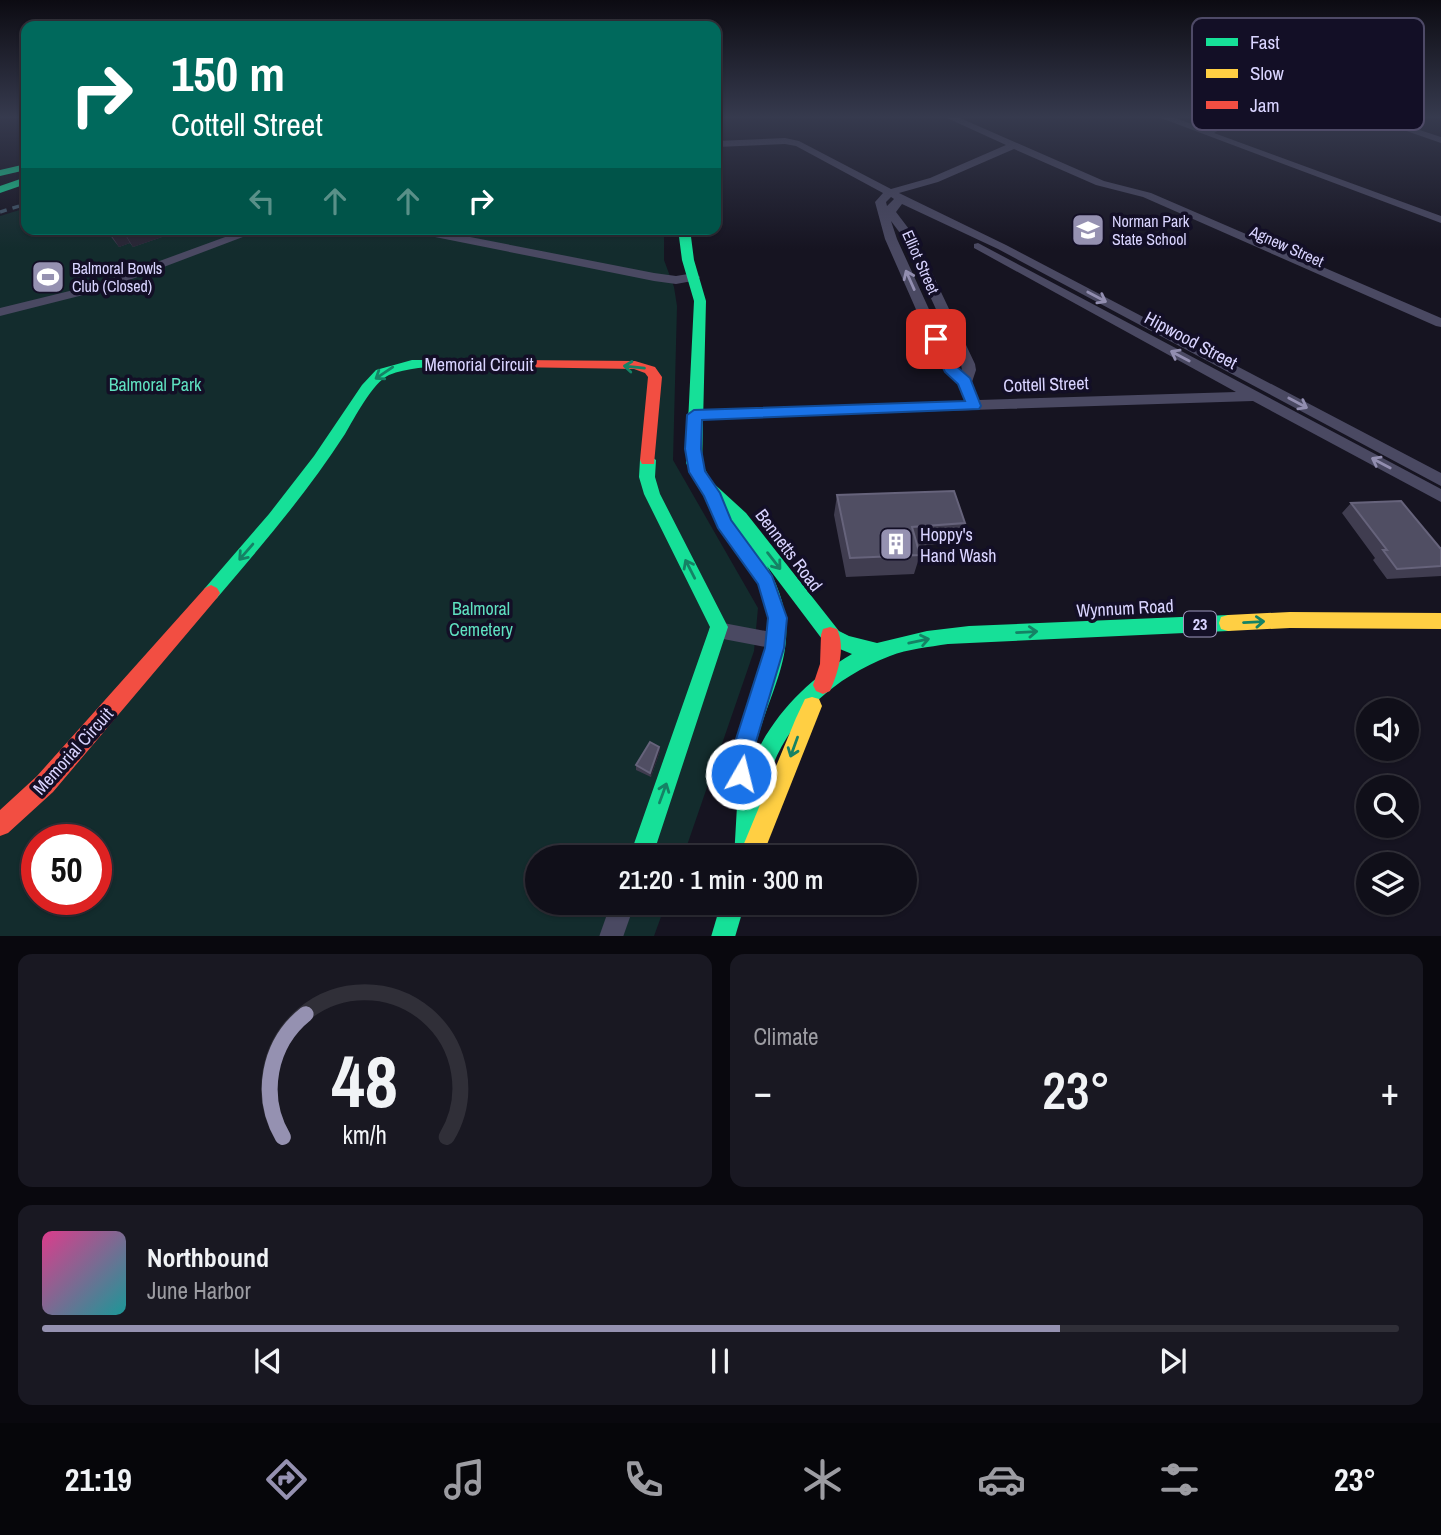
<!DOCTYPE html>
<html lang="en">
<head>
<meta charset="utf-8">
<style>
  :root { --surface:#100f19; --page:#191822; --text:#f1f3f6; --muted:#9c9ca2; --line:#302f38; --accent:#9591b1 }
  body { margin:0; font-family:"Archivo Narrow",sans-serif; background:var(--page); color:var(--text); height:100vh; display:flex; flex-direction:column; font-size:26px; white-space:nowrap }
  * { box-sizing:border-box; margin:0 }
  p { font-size:23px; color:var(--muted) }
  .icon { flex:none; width:38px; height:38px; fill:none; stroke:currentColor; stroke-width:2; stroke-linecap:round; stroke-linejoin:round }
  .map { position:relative; height:936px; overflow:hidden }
  .side { display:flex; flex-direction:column; gap:18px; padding:18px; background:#09080e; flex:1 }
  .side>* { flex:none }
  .guide { position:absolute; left:21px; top:21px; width:700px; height:214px; border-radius:14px; box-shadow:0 2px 5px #0004,0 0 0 2px var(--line); background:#00695c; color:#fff; overflow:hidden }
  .tools { position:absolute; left:1356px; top:698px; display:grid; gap:14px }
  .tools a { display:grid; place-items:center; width:63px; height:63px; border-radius:50%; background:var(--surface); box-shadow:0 2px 5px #0004,0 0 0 2px var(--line); font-size:35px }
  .speed { position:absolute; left:21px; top:824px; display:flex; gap:14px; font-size:35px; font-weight:700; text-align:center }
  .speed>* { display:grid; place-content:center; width:91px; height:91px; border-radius:50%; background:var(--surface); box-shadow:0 2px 5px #0004,0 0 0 2px var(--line); line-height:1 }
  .speed .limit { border:10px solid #d22; background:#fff; color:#111 }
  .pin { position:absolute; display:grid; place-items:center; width:60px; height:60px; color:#fff; margin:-30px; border-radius:14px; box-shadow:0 4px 10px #0006 }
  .me { position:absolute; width:77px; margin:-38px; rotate:8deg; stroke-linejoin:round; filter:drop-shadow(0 0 5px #0008) }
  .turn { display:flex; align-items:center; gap:24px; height:147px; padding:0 35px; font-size:32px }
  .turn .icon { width:91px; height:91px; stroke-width:2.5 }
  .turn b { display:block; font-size:49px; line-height:60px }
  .lanes { display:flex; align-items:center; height:66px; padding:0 35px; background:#0003; justify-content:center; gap:35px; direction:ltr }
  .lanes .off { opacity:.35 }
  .big { font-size:52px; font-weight:600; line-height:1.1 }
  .side .widget { flex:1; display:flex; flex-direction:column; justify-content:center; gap:10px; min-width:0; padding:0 24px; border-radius:14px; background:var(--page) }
  .side .dial { align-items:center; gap:0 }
  .dial svg { height:182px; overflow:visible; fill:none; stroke:var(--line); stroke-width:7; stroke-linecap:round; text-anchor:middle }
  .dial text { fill:var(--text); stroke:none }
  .song { display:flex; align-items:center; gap:21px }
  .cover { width:84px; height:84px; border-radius:10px; background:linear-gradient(135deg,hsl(330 70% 55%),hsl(180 70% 35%)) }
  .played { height:7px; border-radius:4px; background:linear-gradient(90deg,var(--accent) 75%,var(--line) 75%) }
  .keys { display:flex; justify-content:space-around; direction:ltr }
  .heat { display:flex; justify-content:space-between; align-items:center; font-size:38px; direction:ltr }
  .side .tiles { flex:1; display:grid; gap:18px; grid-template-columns:1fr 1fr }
  .widget:last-child { grid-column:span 2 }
  .trip { position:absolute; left:525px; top:845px; width:392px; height:70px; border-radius:35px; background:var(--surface); box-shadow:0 2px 5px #0004,0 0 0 2px var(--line); font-weight:600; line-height:70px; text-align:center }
  .tabs { display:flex; height:112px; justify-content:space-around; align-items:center; background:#06060a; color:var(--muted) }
  .tabs .icon { width:49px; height:49px }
  .tabs .current { color:var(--accent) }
  .tabs b { font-size:32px; color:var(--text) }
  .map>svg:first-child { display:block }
  .green { fill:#132c2d; fill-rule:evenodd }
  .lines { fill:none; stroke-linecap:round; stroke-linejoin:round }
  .street { fill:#4a4962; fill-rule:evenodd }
  .fast { fill:#16e098; fill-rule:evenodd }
  .slow { fill:#ffcf43; fill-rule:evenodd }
  .jam { fill:#f24e42; fill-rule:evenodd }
  .rail { stroke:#43596b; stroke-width:3.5; stroke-dasharray:7 6; stroke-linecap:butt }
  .wall { fill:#403d50 }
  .shaded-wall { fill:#282635 }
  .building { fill:#504e63; stroke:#66637b; stroke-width:2 }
  .oneway { stroke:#928eb0 }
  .oneway2 { stroke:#158265 }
  .route { fill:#1a73e8; stroke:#114b97; stroke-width:2 }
  .labels { text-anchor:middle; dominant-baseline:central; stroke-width:7; stroke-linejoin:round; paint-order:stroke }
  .far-poi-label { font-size:16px; fill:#d9d4ff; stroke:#130f26; text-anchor:start }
  .far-street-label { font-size:16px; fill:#d9d4ff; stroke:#130f26 }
  .shield { fill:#130f26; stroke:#9e99be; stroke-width:2 }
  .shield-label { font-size:16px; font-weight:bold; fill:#d9d4ff }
  .street-label { font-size:18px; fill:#d9d4ff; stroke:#130f26 }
  .park-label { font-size:18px; fill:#5fe0c0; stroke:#130f26 }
  .poi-label { font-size:18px; fill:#d9d4ff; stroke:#130f26; text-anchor:start }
  .key { fill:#130f26; stroke:#4e4a67; stroke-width:2 }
  .key-label { font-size:19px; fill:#d9d4ff }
</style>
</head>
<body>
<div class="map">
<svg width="1441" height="937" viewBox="0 0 1441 937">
  <rect width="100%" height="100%" fill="#161421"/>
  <!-- green -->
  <path class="green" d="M26,208V229H664V260L674,287L677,306L673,460L758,608L754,651L683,857L537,858V903H666L654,936H0V216ZM37,840H96V900H37Z"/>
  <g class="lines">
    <!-- street -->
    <g class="street">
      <path d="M947,118H960L1104,181L1151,193L1441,318V327L1436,326L1143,197L1096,185L1014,149L938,182L899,193L1006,245L1441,473V486L998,249L902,204L896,212L915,237L975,364L976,370L972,382L979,400L1236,392L974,248V244L978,243L1441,489V502L1253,401L689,419L687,415L689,411L694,410L965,401L959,384L940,364L885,239L875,202L883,193L796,146L785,144L716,147V141L785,138L799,141L891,189L930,178L1006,145ZM891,197L894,199L887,206L886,202ZM891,221L903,237L961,364L962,371L953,362L897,239Z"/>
      <path d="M1161,118H1175L1206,129L1228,118H1240L1214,133L1441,216V223Z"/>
      <path d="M1369,118H1383L1441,137V143Z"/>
      <path d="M247,229H264L103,290L0,316V308L94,285Z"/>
      <path d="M405,229H429L654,273L676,276L694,273L700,277L698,280L676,284L654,281L410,232Z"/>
      <path d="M718,622L776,633L783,635L785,641L783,647L776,649L718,638L711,636L709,630L711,624Z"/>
      <path d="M611,903H635L623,937H599Z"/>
    </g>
    <!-- fast -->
    <g class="fast">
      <path d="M26,164V170L0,176V170Z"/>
      <path d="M26,177V184L0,193V186Z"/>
      <path d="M678,229H690L694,260L706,301L702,463L711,481L746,513L839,631L849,636L877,643L927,631L969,626L1228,615L1235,617L1237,623L1235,629L1228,631L948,644C929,647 908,649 890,656C801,691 755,762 756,858H734L737,806L732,786L730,763L740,727L766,653L769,617L760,586L714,515L686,463L694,301L682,260ZM767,566L825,643L852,654C807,680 773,715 752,762C766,685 812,646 767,566Z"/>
      <path d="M412,360H516L523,364L516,368C478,368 424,361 389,375C373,382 354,419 345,434C307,493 262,545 217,598L211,601L205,598L202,593L205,588L269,514L314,456L362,385L376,370Z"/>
      <path d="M648,454L656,460L655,477L660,494L728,627L652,858H629L710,627L644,494L639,477L640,460Z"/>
      <path d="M721,903H745L735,937H711Z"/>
    </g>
    <!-- slow -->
    <g class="slow">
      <path d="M1290,612L1441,613V629L1290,628L1228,631L1221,629L1219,623L1221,617L1228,615Z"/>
      <path d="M812,697L819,699L822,706L766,847L761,858H738L796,718L805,699Z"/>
    </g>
    <!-- jam -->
    <g class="jam">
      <path d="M516,360L635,361L655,367L662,377L654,464H642L640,460L648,377L645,373L634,369L511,367L509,364L511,361Z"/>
      <path d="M211,585L217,588L220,593L217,598L53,792L8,833L0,836V810L37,776L205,588Z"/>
      <path d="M830,627L837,629C846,648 838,673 830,691L823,694L816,691L813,685L820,664L821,635L823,629Z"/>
    </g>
    <!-- rail -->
    <path class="rail" d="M0,212L26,204"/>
  </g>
  <!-- wall -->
  <g class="wall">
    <path d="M105,229H157L162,237L133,247L130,243L119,247Z"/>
    <path d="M837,495L965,523L958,542L917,546L920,555L914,574L846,577L834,515Z"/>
    <path d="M1351,503L1441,548V576L1387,579L1373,560L1375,558L1342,513Z"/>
    <path d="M659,747L660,751L651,777L636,770V765Z"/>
  </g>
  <!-- shaded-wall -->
  <g class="shaded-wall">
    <path d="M122,229L130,243L119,247L110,233Z"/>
    <path d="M133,229H157L162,237L133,247L124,232Z"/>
    <path d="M659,747L660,751L651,777L650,773Z"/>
  </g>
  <!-- building -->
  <g class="building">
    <path d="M107,229H121L110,233Z"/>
    <path d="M122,229H133L124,232Z"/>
    <path d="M954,491L965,523L912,527L920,555L850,558L837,495Z"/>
    <path d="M1401,501L1440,548H1441V566L1397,569L1383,550H1387L1351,503Z"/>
    <path d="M650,742L659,747L650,773L636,765Z"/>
  </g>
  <!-- one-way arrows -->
  <defs><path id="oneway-shaft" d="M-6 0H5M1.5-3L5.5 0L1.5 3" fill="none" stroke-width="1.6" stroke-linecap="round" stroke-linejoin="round" transform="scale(1.75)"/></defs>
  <g class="oneway">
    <use href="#oneway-shaft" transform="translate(910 280) rotate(-114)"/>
    <use href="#oneway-shaft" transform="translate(1097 297) rotate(28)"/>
    <use href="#oneway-shaft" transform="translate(1180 356) rotate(-152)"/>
    <use href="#oneway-shaft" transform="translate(1298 403) rotate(28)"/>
    <use href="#oneway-shaft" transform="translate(1381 463) rotate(-152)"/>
  </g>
  <g class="oneway2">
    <use href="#oneway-shaft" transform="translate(634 367) rotate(-174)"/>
    <use href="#oneway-shaft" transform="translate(384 373) rotate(146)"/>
    <use href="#oneway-shaft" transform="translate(246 552) rotate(131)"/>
    <use href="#oneway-shaft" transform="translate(774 561) rotate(52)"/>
    <use href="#oneway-shaft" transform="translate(690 569) rotate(-117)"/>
    <use href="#oneway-shaft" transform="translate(1254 622) rotate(-3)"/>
    <use href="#oneway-shaft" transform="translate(1027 632) rotate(-3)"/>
    <use href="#oneway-shaft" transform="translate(919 641) rotate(-12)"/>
    <use href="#oneway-shaft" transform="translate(794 747) rotate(110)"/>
    <use href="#oneway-shaft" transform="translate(663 793) rotate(-70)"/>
  </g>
  <!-- sky -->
  <linearGradient id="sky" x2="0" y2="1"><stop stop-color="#0c0b12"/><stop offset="0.47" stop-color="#363a4e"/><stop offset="1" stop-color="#363a4e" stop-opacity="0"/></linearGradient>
  <rect width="1441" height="249" fill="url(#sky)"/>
  <!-- route -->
  <path class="route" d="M936,335L943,339L956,366L970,378L981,406L979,409L702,420L701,449L705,471L720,493L731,520L772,576L787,618L784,648L752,755V774L749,781L741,784L734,781L731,774V755L765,648L768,618L758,584L718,528L704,496L689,472L685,449L687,415L694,410L965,401L958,384L945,372L929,339Z"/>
  <!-- icons -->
  <defs>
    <symbol id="school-square" viewBox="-11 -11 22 22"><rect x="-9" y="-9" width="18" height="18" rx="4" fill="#9591b1" stroke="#130f26"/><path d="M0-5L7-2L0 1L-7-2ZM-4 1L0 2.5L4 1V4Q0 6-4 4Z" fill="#fff"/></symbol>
    <symbol id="stadium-square" viewBox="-11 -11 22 22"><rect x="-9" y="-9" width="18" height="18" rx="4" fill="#9591b1" stroke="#130f26"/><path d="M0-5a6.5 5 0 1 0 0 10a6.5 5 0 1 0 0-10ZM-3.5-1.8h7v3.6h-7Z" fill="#fff"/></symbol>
    <symbol id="building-square" viewBox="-11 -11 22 22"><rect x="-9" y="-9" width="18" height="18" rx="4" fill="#9591b1" stroke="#130f26"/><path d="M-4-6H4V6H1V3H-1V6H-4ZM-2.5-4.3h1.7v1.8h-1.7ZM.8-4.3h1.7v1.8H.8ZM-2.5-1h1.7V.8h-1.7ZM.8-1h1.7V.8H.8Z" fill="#fff"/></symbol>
  </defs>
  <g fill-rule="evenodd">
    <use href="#school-square" x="1069" y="211" width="38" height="38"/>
    <use href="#stadium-square" x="29" y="258" width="38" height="38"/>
    <use href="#building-square" x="877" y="525" width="38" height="38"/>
  </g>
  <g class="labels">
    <!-- far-poi labels -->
    <g class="far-poi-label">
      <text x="1112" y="221">Norman Park<tspan x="1112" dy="18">State School</tspan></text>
      <text x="72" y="268">Balmoral Bowls<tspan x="72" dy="18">Club (Closed)</tspan></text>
    </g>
    <!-- far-street labels -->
    <g class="far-street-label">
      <text transform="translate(1287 246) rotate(24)">Agnew Street</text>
      <text transform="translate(921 262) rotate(66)">Elliot Street</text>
    </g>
    <!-- shield labels -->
    <rect class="shield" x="1184" y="611.5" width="32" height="25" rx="5"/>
    <g class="shield-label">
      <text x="1200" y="624">23</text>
    </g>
    <!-- street labels -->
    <g class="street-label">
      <text transform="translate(1191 340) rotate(28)">Hipwood Street</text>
      <text x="479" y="364">Memorial Circuit</text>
      <text transform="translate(1046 384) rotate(-2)">Cottell Street</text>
      <text transform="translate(789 550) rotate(53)">Bennetts Road</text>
      <text transform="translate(1125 608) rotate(-3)">Wynnum Road</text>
      <text transform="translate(73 751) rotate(-48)">Memorial Circuit</text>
    </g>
    <!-- park labels -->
    <g class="park-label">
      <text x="155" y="384">Balmoral Park</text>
      <text x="481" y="608">Balmoral<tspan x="481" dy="21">Cemetery</tspan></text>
    </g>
    <!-- poi labels -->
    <g class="poi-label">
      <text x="920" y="534">Hoppy's<tspan x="920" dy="21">Hand Wash</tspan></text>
    </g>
  </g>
  <!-- legend -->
  <rect x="1192" y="18" width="232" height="112" rx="10" class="key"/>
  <rect x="1206" y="38" width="32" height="8" fill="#16e098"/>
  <rect x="1206" y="69" width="32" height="9" fill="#ffcf43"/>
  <rect x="1206" y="101" width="32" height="8" fill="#f24e42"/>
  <g class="key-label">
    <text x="1250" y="49">Fast</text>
    <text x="1250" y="80">Slow</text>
    <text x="1250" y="112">Jam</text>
  </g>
</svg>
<div class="tools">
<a><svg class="icon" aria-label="sound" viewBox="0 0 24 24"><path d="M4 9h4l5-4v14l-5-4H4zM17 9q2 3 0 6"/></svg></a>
<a><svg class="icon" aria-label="search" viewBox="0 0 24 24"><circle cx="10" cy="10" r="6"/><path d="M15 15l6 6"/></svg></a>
<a><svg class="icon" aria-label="layers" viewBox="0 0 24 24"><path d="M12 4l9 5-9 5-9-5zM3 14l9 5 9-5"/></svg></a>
</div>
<div class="speed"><div class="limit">50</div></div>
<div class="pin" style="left:936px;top:339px;background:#d93025"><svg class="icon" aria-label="arrive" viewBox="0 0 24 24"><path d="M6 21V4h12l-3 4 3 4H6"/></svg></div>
<svg class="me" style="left:741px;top:774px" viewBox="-20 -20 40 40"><circle r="17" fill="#1a73e8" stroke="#fff" stroke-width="3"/><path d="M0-11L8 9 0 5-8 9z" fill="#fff"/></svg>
<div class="trip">21:20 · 1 min · 300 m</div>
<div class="guide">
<div class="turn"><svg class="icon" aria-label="right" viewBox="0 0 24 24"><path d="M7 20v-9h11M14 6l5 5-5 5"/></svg><div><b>150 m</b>Cottell Street</div></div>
<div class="lanes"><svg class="icon off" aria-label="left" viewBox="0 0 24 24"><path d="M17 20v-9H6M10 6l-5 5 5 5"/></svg><svg class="icon off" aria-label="ahead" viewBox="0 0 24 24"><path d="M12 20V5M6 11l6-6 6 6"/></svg><svg class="icon off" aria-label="ahead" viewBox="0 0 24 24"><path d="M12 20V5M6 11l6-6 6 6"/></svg><svg class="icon" aria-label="right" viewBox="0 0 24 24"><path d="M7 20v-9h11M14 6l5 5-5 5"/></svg></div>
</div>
</div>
<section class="side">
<div class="tiles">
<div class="widget dial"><svg viewBox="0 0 100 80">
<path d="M14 69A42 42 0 1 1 86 69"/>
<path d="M14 69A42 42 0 0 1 24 15" stroke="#9591b1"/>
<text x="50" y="56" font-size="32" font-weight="700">48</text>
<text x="50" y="72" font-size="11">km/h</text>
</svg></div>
<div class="widget"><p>Climate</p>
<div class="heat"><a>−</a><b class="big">23°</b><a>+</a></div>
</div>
<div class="widget">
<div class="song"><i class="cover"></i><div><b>Northbound</b><p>June Harbor</p></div></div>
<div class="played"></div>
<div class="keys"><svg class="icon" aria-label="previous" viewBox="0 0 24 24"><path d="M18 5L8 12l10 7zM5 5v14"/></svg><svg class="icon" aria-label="pause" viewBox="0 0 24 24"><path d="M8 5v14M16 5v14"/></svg><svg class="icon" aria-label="next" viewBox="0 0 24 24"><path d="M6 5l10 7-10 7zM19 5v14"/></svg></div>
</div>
</div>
</section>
<nav class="tabs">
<b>21:19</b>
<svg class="icon current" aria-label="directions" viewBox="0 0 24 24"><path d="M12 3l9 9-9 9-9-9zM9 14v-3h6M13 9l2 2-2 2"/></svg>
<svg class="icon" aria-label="music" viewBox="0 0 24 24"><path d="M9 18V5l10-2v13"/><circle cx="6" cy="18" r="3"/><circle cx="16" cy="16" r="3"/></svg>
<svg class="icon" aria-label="phone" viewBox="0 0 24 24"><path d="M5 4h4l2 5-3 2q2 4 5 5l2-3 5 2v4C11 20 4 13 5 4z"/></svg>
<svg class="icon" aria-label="climate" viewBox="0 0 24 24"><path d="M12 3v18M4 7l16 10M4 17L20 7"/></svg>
<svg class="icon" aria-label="car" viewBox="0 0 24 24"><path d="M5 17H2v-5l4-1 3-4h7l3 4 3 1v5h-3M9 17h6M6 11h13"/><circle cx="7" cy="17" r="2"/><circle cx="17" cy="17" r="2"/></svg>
<svg class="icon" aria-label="filters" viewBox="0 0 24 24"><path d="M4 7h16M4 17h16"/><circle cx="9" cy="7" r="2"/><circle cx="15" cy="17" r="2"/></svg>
<b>23°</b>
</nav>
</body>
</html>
